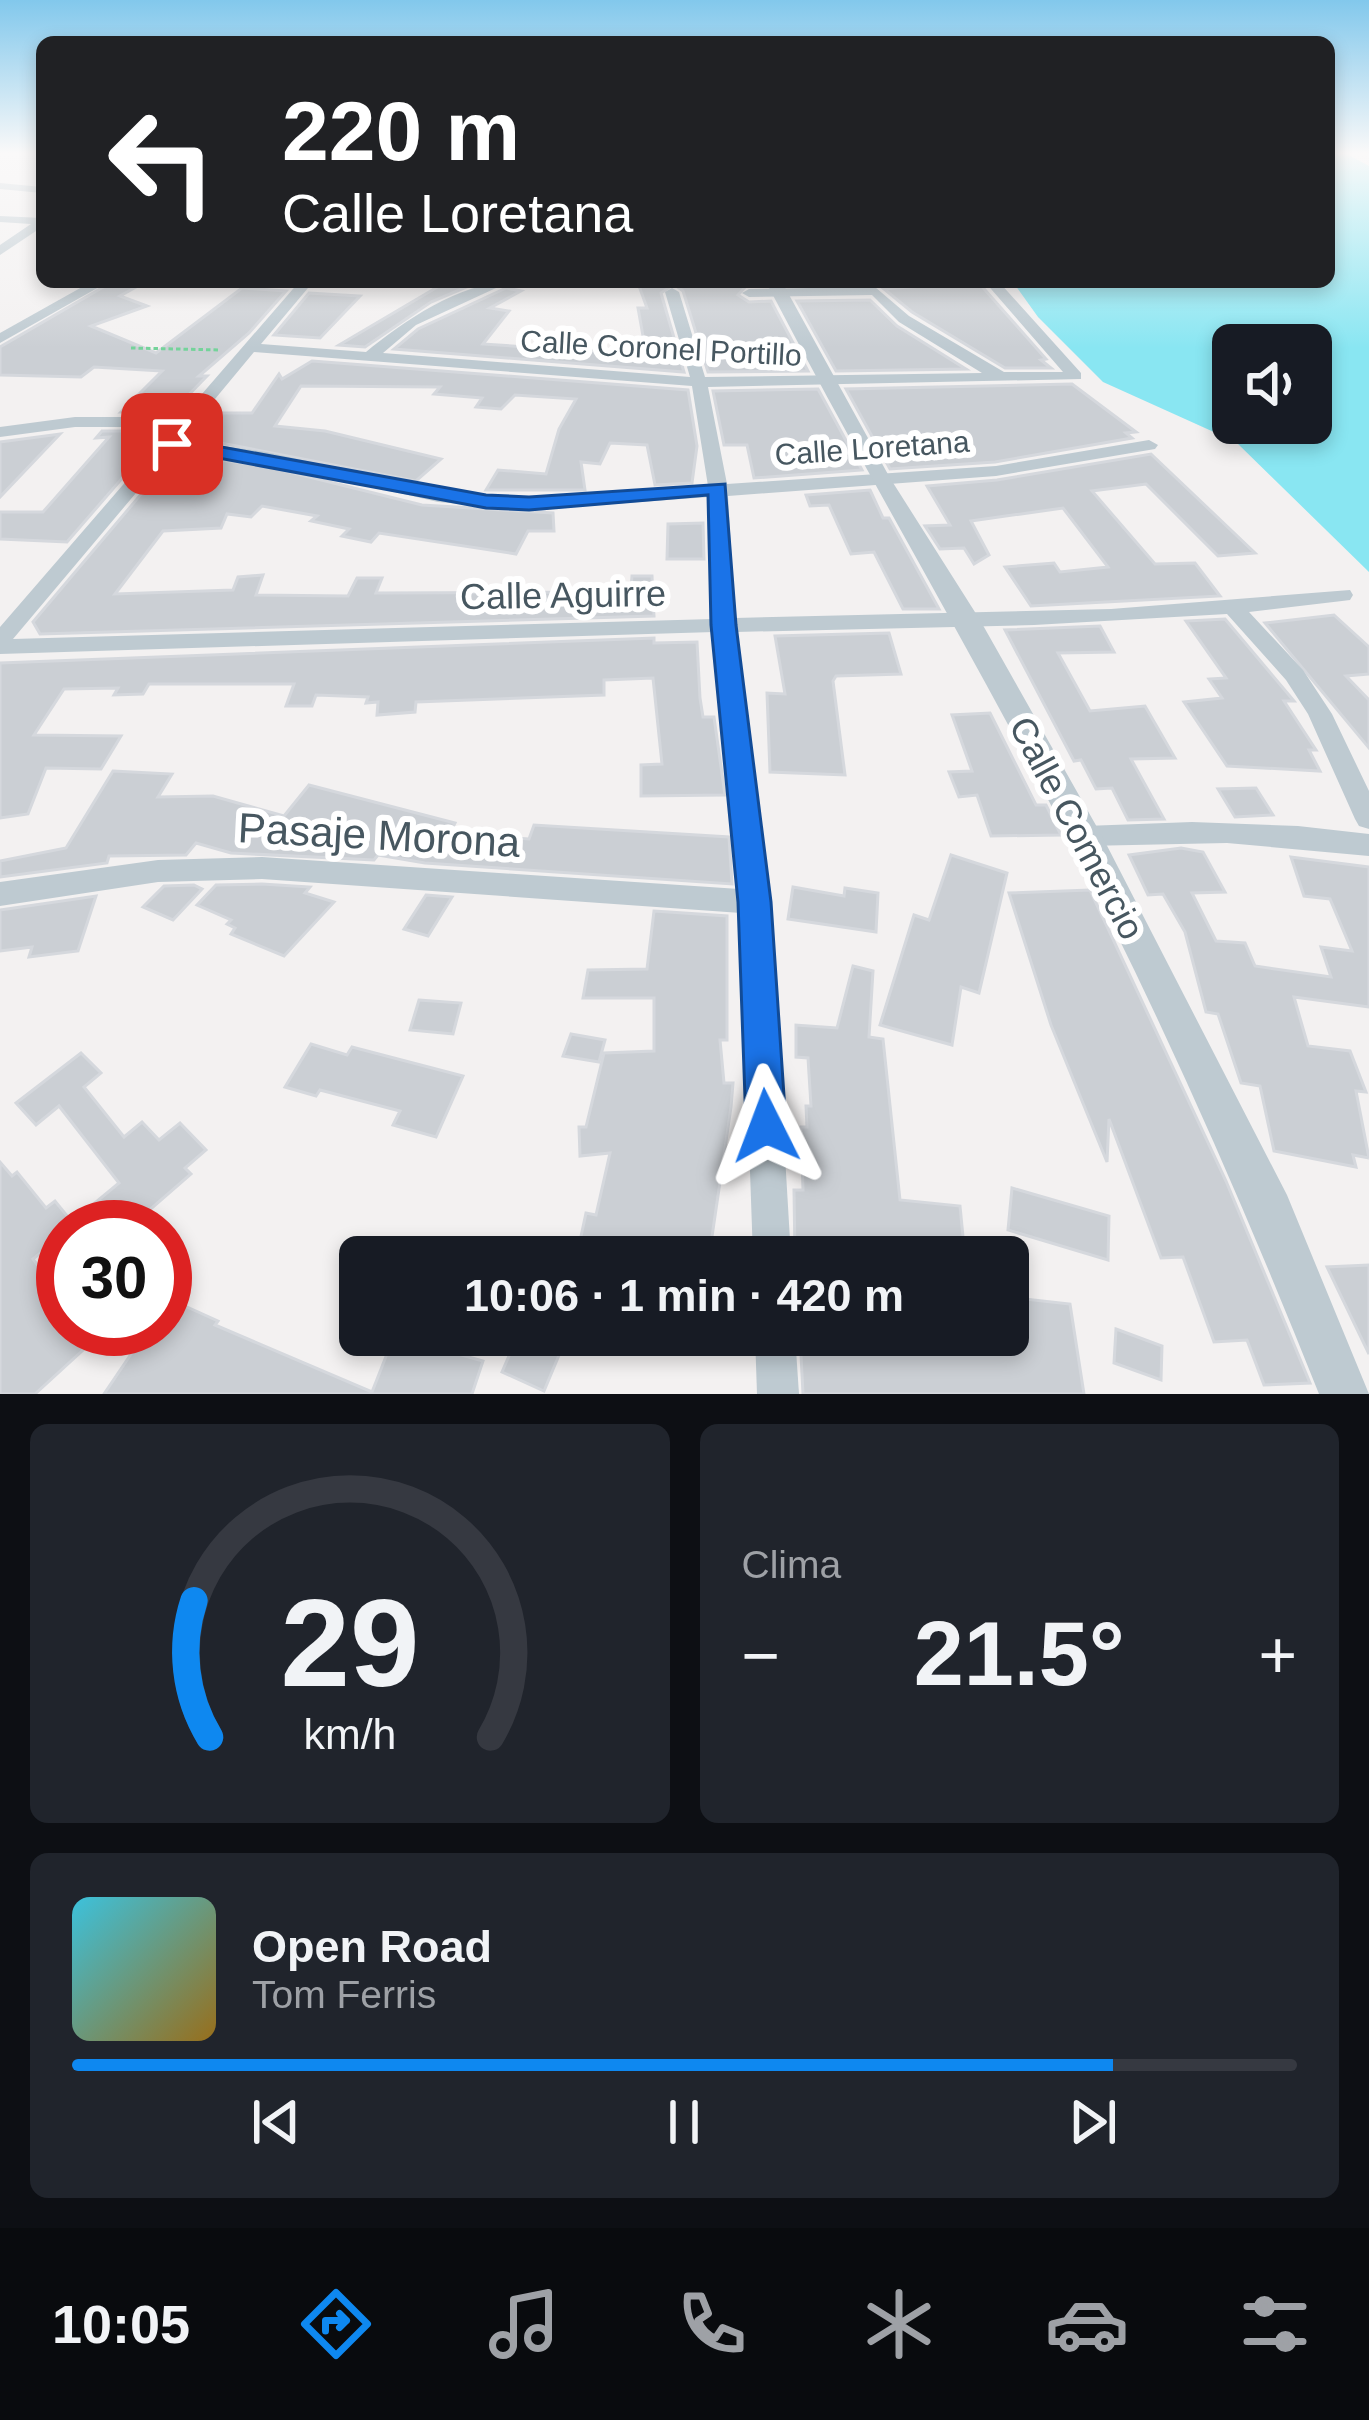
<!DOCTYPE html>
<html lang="es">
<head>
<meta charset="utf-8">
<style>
  :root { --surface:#171b24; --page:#20242c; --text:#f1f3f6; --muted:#9ea1a6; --line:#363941; --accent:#0e88f0 }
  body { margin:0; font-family:Arial,sans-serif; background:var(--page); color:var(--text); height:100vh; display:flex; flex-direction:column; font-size:45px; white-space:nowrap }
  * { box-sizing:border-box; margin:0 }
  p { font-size:39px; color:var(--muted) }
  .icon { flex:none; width:66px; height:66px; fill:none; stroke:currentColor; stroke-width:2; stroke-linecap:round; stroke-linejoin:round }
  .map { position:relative; height:1394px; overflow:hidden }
  .side { display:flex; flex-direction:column; gap:30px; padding:30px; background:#0d0f14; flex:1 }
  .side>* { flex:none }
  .banner { position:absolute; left:36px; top:36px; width:1299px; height:252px; border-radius:18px; box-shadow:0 6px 18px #0003; background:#202124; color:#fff; overflow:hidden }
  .controls { position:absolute; left:1212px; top:324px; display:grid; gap:24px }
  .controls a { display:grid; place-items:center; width:120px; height:120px; border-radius:18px; background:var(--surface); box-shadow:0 6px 18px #0003; font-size:60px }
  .speed { position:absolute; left:36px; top:1200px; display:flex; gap:24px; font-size:60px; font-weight:700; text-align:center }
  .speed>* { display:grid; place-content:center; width:156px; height:156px; border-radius:50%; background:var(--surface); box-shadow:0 6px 18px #0003; line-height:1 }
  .speed .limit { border:18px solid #d22; background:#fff; color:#111 }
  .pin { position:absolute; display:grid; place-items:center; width:102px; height:102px; color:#fff; margin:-51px; border-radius:24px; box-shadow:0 6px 18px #0006 }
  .me { position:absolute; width:132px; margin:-66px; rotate:357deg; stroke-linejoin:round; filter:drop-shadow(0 0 9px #0008) }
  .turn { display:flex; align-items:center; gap:42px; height:252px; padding:0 48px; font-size:54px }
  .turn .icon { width:156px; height:156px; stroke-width:2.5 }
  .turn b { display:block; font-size:84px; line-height:102px }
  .big { font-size:90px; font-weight:600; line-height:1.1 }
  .side .widget { flex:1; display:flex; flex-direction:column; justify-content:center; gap:18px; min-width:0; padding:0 42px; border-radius:18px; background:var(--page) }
  .side .dial { align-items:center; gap:0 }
  .dial svg { height:312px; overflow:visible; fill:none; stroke:var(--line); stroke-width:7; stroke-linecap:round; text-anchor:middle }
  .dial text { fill:var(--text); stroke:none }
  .song { display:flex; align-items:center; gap:36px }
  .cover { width:144px; height:144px; border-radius:18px; background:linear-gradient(135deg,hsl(190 70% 55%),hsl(40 70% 35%)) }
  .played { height:12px; border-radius:6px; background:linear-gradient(90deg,var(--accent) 85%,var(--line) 85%) }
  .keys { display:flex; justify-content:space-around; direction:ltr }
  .heat { display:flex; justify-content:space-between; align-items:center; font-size:66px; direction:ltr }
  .side .tiles { flex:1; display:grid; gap:30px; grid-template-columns:1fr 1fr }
  .widget:last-child { grid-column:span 2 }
  .trip { position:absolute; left:339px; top:1236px; width:690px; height:120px; border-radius:18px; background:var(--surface); box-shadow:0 6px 18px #0003; font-weight:600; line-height:120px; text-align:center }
  .menu { display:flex; height:192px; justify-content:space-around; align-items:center; background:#090b0e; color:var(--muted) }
  .menu .icon { width:84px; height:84px }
  .menu .current { color:var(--accent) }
  .menu b { font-size:54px; color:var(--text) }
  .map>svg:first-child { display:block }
  .water { fill:#89e6f2; fill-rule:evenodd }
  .building { fill:#cbcfd4; stroke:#d5d8dd; stroke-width:3 }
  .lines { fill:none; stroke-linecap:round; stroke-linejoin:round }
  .path { stroke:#74d39a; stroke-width:3; stroke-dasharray:4.5 3; stroke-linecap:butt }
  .minor { fill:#becad1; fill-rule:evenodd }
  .tertiary { fill:#becad1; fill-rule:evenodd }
  .route { fill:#1a73e8; stroke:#114b97; stroke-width:3 }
  .labels { text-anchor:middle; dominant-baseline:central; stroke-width:12; stroke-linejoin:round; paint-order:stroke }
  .far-street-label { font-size:30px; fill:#475760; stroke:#fff }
  .street-label { font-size:36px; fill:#475760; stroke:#fff }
  .near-street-label { font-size:42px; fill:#475760; stroke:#fff }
</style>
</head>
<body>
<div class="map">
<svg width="1369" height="1394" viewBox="0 0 1369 1394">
  <rect width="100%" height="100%" fill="#f3f1f1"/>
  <!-- water -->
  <path class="water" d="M1329,153H1345L1369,166V572L1236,442L1103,382L1038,317L1013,282H1329ZM1233,345H1311V423H1233Z"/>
  <!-- building -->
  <g class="building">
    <path d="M112,282H145L120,296L147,306L91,326L156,353L242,288L286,291L249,333L199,376H207L172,412H180H121L162,371L94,367L81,377L0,375V347Z"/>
    <path d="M446,282H478L431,302L365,347L339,345Z"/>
    <path d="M705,282H762L747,285L738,295L749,302L771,301L808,371L708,372L683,291L674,284L661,293L684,372L394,349L418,329L506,288L521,291L490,308L509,311L483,344L586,351L645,347L638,308H647L639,286Z"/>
    <path d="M978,282L1046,359L1041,360L1051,368H1005L912,312L884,289Z"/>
    <path d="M309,293L360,296L320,338L274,335Z"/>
    <path d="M870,300L897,326L966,369L836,371L797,301Z"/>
    <path d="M312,361L688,390L697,446L692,483L655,485L647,445L610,443L600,464L581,462L585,490H486L498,470L546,474L559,429L576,399L515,395L501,409L476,407L482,398L434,394L440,387L301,386L275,426L325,431L441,459L416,481L190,437L209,413H252L279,374L282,379Z"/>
    <path d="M1072,384L1136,432L1126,433L1132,438L995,462L890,469L846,389Z"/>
    <path d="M818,389L862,470L754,478L747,445H724L713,391Z"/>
    <path d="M102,431H163L67,542L0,539V512H43L109,437L96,438Z"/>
    <path d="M60,434L0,497V442Z"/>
    <path d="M175,454L265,466L422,505L553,513L554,531H528L516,554L379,533L371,542L342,536L349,529L311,521L317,516L262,506L251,517L227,514L221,528L163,531L115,594L233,590L238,577L263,575L256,595L348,596L357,578H382L376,593L612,592L631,588L632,576H652L654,616L40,634L33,622Z"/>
    <path d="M1151,454L1255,553L1218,556L1146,484L1092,491L1155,564L1195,563L1220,596L1031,606L1005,567L1054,563L1060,572L1108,567L1063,508L971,521L989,555L974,564L964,548L940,549L925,526L950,525L927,486L997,480Z"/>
    <path d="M870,490L883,518H889L939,609H903L874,552L851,554L829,505L810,506L806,495Z"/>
    <path d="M703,523L704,559H667L668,524Z"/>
    <path d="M1334,615L1369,647V674L1346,676L1369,700V748L1265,623Z"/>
    <path d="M1225,619L1294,701H1284L1316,750H1309L1320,771L1227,766L1184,702L1222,698L1209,679L1226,678L1186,621Z"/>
    <path d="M1100,626L1114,652L1058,653L1090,711L1145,706L1175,758L1131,759L1164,819L1128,820L1112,788L1096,789L1081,760L1074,761L1005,630Z"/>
    <path d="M889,633L901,674L836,676L833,681L845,775L770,772L767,693L785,694L775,636Z"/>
    <path d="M654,638V643L697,642L700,698L703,717H714L725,795L641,796V765L662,764L653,678L604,680V695L416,702L415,712L377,715L378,702L366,703L368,697L316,695L312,706H286L294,684H149L143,694L114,695L118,688L64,689L34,735L121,736L101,769L46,768L28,814L0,818V663Z"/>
    <path d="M990,713L1036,805H1046L1061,835L991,836L977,795L959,797L949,772L972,771L952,715Z"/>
    <path d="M113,771L172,774L158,797L213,796L284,816L309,785L455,823L450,833L529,839L534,825L729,837L732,884L425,863L378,855L374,860L231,853L196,843L186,855L109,856L107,863L0,877V861L66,848Z"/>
    <path d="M1256,788L1273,815L1235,817L1218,789Z"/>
    <path d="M1181,848L1203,852L1225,892L1192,893L1216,941L1245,943L1255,966L1331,977L1321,947L1352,951L1330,899L1304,896L1291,857L1369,867V1007L1294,997L1308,1046L1350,1051L1366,1092L1356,1091L1369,1158L1353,1155L1356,1167L1274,1151L1260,1086L1241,1083L1218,1014L1206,1012L1185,932L1163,894L1148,895L1129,855Z"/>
    <path d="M951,855L1007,873L979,993L961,987L952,1045L880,1025L914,915L929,920Z"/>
    <path d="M262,884L310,887L305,893L334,902L284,956L231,934L235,928L227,924L231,920L197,905L216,885Z"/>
    <path d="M194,885L202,889L173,920L143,907L164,886Z"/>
    <path d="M793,887L844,896L845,888L878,893L876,932L788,919Z"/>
    <path d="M1090,890L1226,1181L1310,1383L1264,1385L1247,1340L1214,1342L1183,1257L1161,1258L1109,1119L1107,1162L1051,1025L1009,893Z"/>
    <path d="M426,895L452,897L428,936L404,929Z"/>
    <path d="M96,896L78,951L29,957L32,947L0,951V910Z"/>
    <path d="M654,911L727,916V1040H720L724,1083H733L731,1107L709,1257H674L580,1241L586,1213L596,1215L610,1153L580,1156L579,1127H586L604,1053L654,1051V998H583L588,970L647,969Z"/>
    <path d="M853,966L873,971L869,1037L883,1039L900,1200L960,1206L965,1257H795L794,1190H803L801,1127H807L806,1106H811L808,1058L796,1057V1025L837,1028Z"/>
    <path d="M419,1000L461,1003L453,1034L410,1030Z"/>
    <path d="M571,1034L605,1040L599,1062L563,1056Z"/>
    <path d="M311,1044L347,1055L352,1047L463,1076L436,1137L393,1125L400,1111L320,1090L316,1096L285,1087Z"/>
    <path d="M81,1053L101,1073L84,1087L124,1137L142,1122L159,1140L180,1123L206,1150L185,1168L191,1174L130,1227H63V1235L33,1259L63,1299V1329H106L35,1394H0V1162L12,1176L17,1172L46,1208L55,1201L72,1222L119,1183L59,1106L36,1125L16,1103Z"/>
    <path d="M1012,1188L1109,1216L1108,1260L1008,1230Z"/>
    <path d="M1369,1265V1354L1327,1267Z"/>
    <path d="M165,1297L218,1321L215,1325L372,1392L394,1336L483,1361L472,1394H104L148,1329H165Z"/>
    <path d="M1008,1297L1070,1304L1084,1394H803L800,1335H1008Z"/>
    <path d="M1116,1329L1162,1346L1161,1380L1114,1363Z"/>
    <path d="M518,1335L562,1348L544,1391L502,1372Z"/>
  </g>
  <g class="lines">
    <!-- path -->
    <path class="path" d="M131,348L221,350"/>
    <!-- minor -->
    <g class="minor">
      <path d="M0,183L42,187V193L0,189Z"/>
      <path d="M0,216L42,218V227L0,255V245L31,224L0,222Z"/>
      <path d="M91,282H108L0,343V333Z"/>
      <path d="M299,282H313L261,344L366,352C402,322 461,282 509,282L416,325L383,353L690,377L665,292L672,288L679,292L705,377L982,373L899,322L872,295L749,297L742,293L749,289L875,287L909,316L1004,372H1063L985,282H999L1081,373V379L708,387L727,484L996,466L1149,440L1158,445L1155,449L996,476L728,496L735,618L1111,609L1350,590L1353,595L1350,600L1342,601L1249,612L1303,670L1332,714L1369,791V829L1359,826L1355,819L1308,714L1286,680L1227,614L1034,625L736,632L770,902L791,1257H753L741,913L262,879L158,882L0,906V882L158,860L262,857L739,889L714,632L0,654V627L173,427H75L0,437V427L75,417H182ZM254,352L692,386L708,486L529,498L438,490L266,452L181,440ZM173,449L266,462L438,502L529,510L709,497L713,619L13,639Z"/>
      <path d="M1192,822L1298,826L1369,834V856L1227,843L1085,846L1075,843L1071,836L1075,829L1085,826Z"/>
      <path d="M755,1335H795L799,1394H757Z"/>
    </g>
    <!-- tertiary -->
    <path class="tertiary" d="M766,282H782L890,478L980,620L1102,836L1287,1195L1369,1394H1319C1243,1203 1160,1014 1065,832C969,646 862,467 766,282Z"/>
  </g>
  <!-- sky -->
  <linearGradient id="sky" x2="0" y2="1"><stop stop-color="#82c8ec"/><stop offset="0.44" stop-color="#faf9f9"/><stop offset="1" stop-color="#faf9f9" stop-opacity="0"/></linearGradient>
  <rect width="1369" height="348" fill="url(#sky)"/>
  <!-- route -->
  <path class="route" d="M172,438L486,495L529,497L725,484L736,625L771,902L786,1126L780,1140L766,1145L751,1140L746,1126L738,902L711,625L708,495L529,510L486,508L165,448V440Z"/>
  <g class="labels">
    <!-- far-street labels -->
    <g class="far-street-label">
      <text transform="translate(661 348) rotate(3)">Calle Coronel Portillo</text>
      <text transform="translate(872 448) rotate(-4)">Calle Loretana</text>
    </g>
    <!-- street labels -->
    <g class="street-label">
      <text transform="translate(563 595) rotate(-1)">Calle Aguirre</text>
      <text transform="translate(1077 828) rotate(62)">Calle Comercio</text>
    </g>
    <!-- near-street labels -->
    <g class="near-street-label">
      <text transform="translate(379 835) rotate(3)">Pasaje Morona</text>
    </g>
  </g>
</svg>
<div class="controls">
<a><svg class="icon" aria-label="sound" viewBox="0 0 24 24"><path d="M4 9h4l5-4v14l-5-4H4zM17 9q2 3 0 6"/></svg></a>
</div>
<div class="speed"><div class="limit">30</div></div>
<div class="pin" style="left:172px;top:444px;background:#d93025"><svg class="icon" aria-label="arrive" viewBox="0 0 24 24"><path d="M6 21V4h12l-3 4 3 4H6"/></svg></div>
<svg class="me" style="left:766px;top:1126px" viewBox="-20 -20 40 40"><path d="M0-17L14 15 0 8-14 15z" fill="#1a73e8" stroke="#fff" stroke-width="4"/></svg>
<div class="trip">10:06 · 1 min · 420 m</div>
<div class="banner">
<div class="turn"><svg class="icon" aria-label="left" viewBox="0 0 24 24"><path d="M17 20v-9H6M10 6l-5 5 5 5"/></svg><div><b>220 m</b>Calle Loretana</div></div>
</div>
</div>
<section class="side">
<div class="tiles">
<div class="widget dial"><svg viewBox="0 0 100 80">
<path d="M14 69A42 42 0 1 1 86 69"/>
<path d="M14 69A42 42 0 0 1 10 34" stroke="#0e88f0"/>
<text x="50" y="56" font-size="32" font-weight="700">29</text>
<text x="50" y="72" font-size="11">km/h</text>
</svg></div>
<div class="widget"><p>Clima</p>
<div class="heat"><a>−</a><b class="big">21.5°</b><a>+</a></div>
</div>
<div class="widget">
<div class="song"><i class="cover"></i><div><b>Open Road</b><p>Tom Ferris</p></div></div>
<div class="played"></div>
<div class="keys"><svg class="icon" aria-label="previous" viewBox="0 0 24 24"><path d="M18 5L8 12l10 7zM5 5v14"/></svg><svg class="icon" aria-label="pause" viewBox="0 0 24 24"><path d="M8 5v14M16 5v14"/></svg><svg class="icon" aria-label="next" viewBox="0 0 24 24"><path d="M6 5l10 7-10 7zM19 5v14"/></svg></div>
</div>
</div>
</section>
<nav class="menu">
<b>10:05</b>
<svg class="icon current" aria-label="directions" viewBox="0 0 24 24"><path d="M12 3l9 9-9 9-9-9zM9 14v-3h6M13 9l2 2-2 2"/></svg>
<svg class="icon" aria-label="music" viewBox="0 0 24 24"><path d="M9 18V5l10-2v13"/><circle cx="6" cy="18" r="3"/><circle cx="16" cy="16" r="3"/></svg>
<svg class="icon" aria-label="phone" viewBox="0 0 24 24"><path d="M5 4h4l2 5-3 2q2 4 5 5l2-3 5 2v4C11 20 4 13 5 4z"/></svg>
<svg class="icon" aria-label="climate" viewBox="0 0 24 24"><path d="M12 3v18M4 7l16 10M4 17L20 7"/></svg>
<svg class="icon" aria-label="car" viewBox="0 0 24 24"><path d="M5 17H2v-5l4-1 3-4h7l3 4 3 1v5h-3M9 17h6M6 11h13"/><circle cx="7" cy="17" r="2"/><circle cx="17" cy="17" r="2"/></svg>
<svg class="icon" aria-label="filters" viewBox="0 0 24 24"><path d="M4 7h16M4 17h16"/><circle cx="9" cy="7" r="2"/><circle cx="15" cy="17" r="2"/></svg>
</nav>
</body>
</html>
